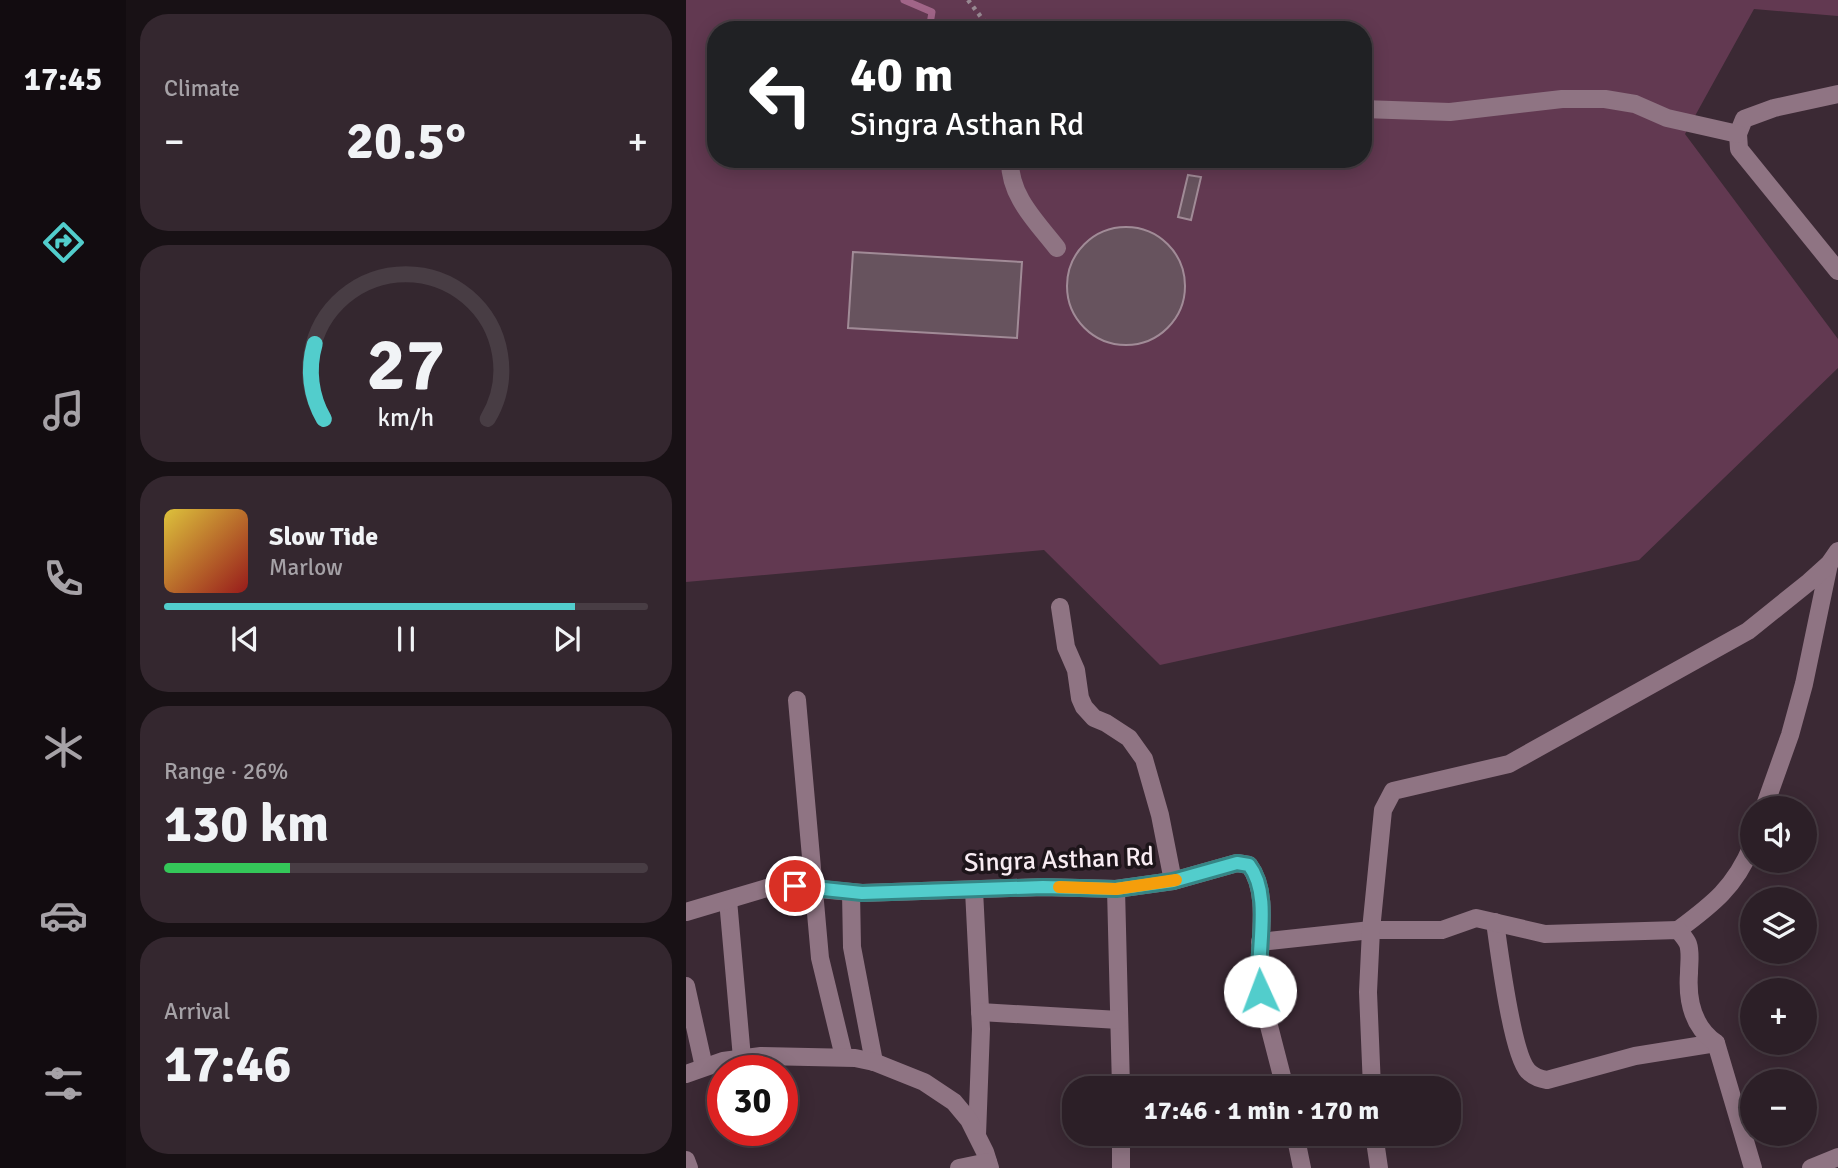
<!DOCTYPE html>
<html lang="en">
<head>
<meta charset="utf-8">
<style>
  :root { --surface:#2c1f27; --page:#34272f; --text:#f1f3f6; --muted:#a6a2a7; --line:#483d44; --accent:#52cdcc }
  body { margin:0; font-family:Signika,sans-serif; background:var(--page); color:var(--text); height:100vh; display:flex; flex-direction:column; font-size:26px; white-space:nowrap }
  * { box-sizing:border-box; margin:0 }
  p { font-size:23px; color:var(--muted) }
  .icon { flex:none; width:38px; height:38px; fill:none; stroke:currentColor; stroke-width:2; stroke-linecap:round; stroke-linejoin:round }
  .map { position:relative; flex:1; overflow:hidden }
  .details { display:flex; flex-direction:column; gap:14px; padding:14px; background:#181115; width:560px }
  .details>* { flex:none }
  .banner { position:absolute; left:21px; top:21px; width:665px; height:147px; border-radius:28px; box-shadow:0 4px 18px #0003,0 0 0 2px var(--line); background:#202124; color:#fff; overflow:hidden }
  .fabs { position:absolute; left:1054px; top:796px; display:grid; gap:14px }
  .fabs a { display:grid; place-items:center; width:77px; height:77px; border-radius:50%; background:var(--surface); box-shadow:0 4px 18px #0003,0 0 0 2px var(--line); font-size:35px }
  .speed { position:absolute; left:21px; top:1055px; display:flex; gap:14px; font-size:35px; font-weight:700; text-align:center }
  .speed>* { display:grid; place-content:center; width:91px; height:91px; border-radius:50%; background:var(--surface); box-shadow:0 4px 18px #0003,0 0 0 2px var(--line); line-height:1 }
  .speed .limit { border:10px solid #d22; background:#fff; color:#111 }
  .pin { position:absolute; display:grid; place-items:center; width:60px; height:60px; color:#fff; margin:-30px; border:4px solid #fff; border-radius:50%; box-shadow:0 2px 7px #0007 }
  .me { position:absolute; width:77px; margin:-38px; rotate:358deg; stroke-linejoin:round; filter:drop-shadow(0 0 5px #0008) }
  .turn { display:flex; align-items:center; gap:24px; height:147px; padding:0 28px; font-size:32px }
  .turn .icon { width:91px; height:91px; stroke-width:2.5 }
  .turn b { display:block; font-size:49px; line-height:60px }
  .big { font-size:52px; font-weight:800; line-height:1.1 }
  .details .card { flex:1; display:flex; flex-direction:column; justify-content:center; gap:10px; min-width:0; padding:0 24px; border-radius:28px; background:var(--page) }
  .details .dial { align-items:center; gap:0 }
  .dial svg { height:182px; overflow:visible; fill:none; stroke:var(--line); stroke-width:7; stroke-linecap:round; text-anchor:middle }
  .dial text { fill:var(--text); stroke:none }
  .song { display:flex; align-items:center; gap:21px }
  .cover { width:84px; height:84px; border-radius:10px; background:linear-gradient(135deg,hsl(50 70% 55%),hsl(0 70% 35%)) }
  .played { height:7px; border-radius:4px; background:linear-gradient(90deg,var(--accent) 85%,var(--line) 85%) }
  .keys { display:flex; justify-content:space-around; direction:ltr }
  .heat { display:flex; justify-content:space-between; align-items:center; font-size:38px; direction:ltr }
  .charge { height:10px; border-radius:5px; background:linear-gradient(90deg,#34c759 26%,var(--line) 0) }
  .trip { position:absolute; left:376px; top:1076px; width:399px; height:70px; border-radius:28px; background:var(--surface); box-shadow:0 4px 18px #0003,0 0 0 2px var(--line); font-weight:800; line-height:70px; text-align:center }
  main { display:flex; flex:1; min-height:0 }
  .menu { display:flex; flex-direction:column; width:126px; justify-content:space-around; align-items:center; background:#120c10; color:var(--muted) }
  .menu .icon { width:49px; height:49px }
  .menu .selected { color:var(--accent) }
  .menu b { font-size:32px; color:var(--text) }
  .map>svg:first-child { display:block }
  .green { fill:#623951; fill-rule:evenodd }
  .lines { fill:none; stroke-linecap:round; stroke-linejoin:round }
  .stream { stroke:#a16588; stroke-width:7 }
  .building { fill:#67535e; stroke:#a18b97; stroke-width:2 }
  .path { stroke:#988992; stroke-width:4.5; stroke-dasharray:3.5 5; stroke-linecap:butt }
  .minor { stroke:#8f7483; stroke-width:18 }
  .route-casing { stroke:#358585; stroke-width:18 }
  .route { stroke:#52cdcc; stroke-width:12 }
  .slow { stroke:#f59e0b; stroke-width:12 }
  .labels { text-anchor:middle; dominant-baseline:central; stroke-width:7; stroke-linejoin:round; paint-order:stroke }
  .street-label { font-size:26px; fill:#f8ecf2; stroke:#1d151a }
</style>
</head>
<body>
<main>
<nav class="menu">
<b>17:45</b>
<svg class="icon selected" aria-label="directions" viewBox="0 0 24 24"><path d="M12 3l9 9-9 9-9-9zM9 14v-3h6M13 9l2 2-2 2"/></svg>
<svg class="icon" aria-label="music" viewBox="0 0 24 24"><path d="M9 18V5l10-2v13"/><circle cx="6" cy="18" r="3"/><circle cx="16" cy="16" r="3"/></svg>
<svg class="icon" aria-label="phone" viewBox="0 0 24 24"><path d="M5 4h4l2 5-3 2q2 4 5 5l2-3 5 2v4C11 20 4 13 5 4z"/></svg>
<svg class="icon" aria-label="climate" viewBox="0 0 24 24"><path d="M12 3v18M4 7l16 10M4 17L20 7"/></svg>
<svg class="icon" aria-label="car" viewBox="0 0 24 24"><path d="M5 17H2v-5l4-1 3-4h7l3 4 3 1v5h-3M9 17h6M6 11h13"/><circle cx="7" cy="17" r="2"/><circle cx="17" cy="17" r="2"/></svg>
<svg class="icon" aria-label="filters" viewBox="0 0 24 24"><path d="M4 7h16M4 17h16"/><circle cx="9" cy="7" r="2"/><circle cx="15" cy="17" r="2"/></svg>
</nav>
<section class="details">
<div class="card"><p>Climate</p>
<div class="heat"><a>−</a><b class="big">20.5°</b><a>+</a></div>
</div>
<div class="card dial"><svg viewBox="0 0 100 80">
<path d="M14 69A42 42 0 1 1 86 69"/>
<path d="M14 69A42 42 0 0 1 10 36" stroke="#52cdcc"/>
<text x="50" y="56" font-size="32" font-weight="700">27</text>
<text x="50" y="72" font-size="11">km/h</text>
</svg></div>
<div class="card">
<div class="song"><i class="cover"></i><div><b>Slow Tide</b><p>Marlow</p></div></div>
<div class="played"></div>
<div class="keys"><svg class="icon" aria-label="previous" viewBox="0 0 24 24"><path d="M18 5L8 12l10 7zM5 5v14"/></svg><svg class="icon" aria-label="pause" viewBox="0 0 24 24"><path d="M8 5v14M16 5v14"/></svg><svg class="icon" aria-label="next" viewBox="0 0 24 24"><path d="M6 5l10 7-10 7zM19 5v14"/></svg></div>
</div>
<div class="card"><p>Range · 26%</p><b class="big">130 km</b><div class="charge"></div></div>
<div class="card"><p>Arrival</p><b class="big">17:46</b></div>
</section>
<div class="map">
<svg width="1152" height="1168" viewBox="0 0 1152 1168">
  <rect width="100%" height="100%" fill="#3b2934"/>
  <!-- green -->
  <path class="green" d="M0,0H1152V16L1068,9L999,134L1152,339V368L953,560L474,665L358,550L0,582ZM30,30H677V159H30Z"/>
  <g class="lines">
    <!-- stream -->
    <path class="stream" d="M218,0L246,12L243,30"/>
  </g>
  <!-- building -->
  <g class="building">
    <path d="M502,175L515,177L505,220L492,217Z"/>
    <circle cx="440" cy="286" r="59"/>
    <path d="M167,252L336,262L331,338L162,328Z"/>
  </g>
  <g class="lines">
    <!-- path -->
    <path class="path" d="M282,0L305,30"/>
    <!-- minor -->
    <g class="minor">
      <path d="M1152,94L1088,108L1058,119L1052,134L1053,149L1152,271"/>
      <path d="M677,109L764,112L876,99H919L949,104L981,118L1052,134"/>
      <path d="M324,159C323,196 350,221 371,248"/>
      <path d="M374,607L380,647L390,670L394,698L398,707L408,718L420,723L443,738L458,759L474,815L487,881"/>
      <path d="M111,700L134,958L158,1057"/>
      <path d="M1078,808L1104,735L1118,684L1143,564"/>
      <path d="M430,889L435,1088"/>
      <path d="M288,890L295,1029L291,1135"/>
      <path d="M165,892L166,947L188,1062"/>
      <path d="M42,900L56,1058"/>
      <path d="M0,912L91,885L176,893L357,887L430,889L487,881L551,863L563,865C587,897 569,953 574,991L599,1088"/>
      <path d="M809,922C813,950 826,1054 842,1071C847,1076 854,1079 861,1080L949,1056L1030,1043"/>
      <path d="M992,930C1027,904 1049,887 1066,846"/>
      <path d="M574,942L685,930H756L790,918L859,934L992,930C995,934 1000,939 1002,944C1005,953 1003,963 1003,973C1001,1000 1007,1027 1030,1043L1067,1168"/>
      <path d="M0,986L18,1067"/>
      <path d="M294,1012L433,1020"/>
      <path d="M0,1074L37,1061L75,1056L169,1058L188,1062L238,1082L268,1102L283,1120L299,1152L304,1168"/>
      <path d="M686,1088L682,992L685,930L697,810L707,791L823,764L1062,631L1123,582L1143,564L1152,551"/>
      <path d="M435,1134V1168"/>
      <path d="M609,1134L616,1168"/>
      <path d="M688,1134L693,1168"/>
      <path d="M0,1160L3,1168"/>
      <path d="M273,1168L302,1162"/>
      <path d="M1125,1168L1152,1157"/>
    </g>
  </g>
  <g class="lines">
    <defs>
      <path id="route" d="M109,886L176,893L357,887L430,889L487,881L551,863L563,865C587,896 569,953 574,991"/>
    </defs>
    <!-- route casing -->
    <use href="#route" class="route-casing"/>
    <!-- route -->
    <use href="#route" class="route"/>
    <!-- slow -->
    <path class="slow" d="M373,887L430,889L490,880"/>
  </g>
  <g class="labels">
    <!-- street labels -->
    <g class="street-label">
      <text transform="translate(373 860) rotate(-2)">Singra Asthan Rd</text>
    </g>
  </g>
</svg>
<div class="fabs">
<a><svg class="icon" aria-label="sound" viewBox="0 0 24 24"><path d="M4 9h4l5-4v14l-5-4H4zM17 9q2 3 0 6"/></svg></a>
<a><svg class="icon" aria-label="layers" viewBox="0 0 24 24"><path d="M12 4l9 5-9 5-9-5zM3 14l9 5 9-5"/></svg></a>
<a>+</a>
<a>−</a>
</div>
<div class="speed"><div class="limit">30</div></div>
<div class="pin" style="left:109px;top:886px;background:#d93025"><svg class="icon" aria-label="arrive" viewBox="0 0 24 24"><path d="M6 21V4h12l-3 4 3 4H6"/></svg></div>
<svg class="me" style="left:574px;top:991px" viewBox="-20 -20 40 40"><circle r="19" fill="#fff"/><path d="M0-13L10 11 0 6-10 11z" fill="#52cdcc"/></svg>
<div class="trip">17:46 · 1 min · 170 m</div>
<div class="banner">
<div class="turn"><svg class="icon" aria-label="left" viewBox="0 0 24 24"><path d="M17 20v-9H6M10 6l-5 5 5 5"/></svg><div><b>40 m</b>Singra Asthan Rd</div></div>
</div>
</div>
</main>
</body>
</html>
